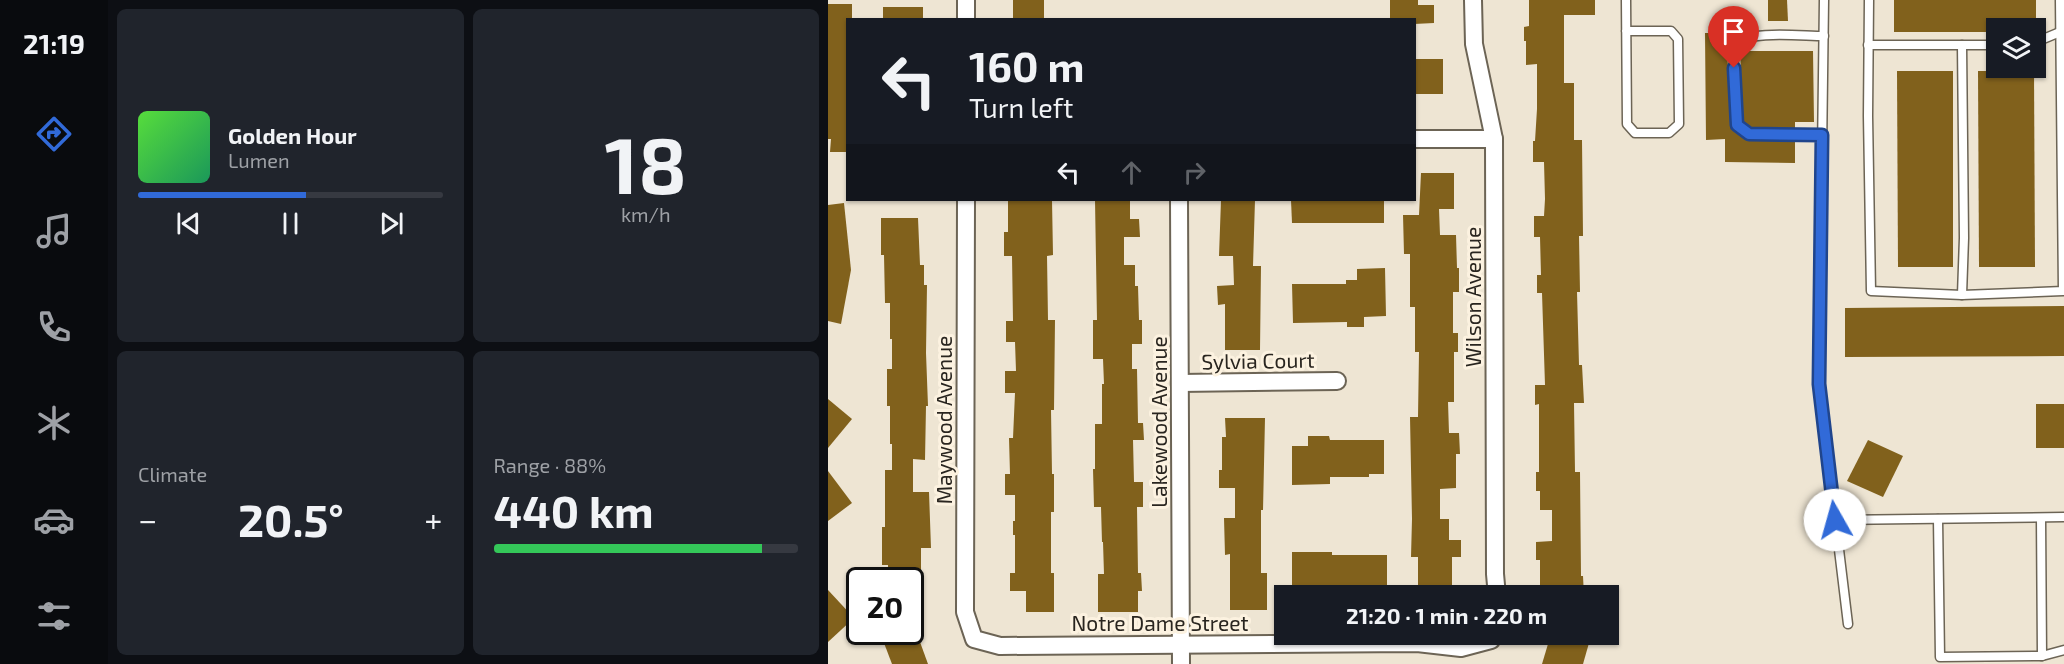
<!DOCTYPE html>
<html lang="en">
<head>
<meta charset="utf-8">
<style>
  :root { --surface:#171b24; --page:#20242c; --text:#f1f3f6; --muted:#9ea1a6; --line:#363941; --accent:#316ad8 }
  body { margin:0; font-family:"Exo 2",sans-serif; background:var(--page); color:var(--text); height:100vh; display:flex; flex-direction:column; font-size:22px; white-space:nowrap }
  * { box-sizing:border-box; margin:0 }
  p { font-size:20px; color:var(--muted) }
  .icon { flex:none; width:33px; height:33px; fill:none; stroke:currentColor; stroke-width:2; stroke-linecap:round; stroke-linejoin:round }
  .map { position:relative; flex:1; overflow:hidden }
  .sheet { display:flex; flex-direction:column; gap:9px; padding:9px; background:#0d0f14; width:720px }
  .sheet>* { flex:none }
  .guide { position:absolute; left:18px; top:18px; width:570px; height:183px; border-radius:0px; box-shadow:0 2px 4px #0004; background:#171b24; color:var(--text); overflow:hidden }
  .buttons { position:absolute; left:1158px; top:18px; display:grid; gap:12px }
  .buttons a { display:grid; place-items:center; width:60px; height:60px; border-radius:0px; background:var(--surface); box-shadow:0 2px 4px #0004; font-size:30px }
  .speed { position:absolute; left:18px; top:567px; display:flex; gap:12px; font-size:30px; font-weight:700; text-align:center }
  .speed>* { display:grid; place-content:center; width:78px; height:78px; border-radius:50%; background:var(--surface); box-shadow:0 2px 4px #0004; line-height:1 }
  .speed .limit { border:3px solid #111; border-radius:9px; background:#fff; color:#111 }
  .pin { position:absolute; display:grid; place-items:center; width:51px; height:51px; color:#fff; margin:-62px -26px; border-radius:50% 50% 50% 0; rotate:-45deg; box-shadow:0 0 6px #0007 }
  .pin .icon { rotate:45deg }
  .me { position:absolute; width:66px; margin:-33px; rotate:353deg; stroke-linejoin:round; filter:drop-shadow(0 0 4px #0008) }
  .turn { display:flex; align-items:center; gap:21px; height:126px; padding:0 24px; font-size:27px }
  .turn .icon { width:78px; height:78px; stroke-width:2.5 }
  .turn b { display:block; font-size:42px; line-height:51px }
  .lanes { display:flex; align-items:center; height:57px; padding:0 24px; background:#0003; justify-content:center; gap:30px; direction:ltr }
  .lanes .off { opacity:.35 }
  .big { font-size:45px; font-weight:700; line-height:1.1 }
  .sheet .tile { flex:1; display:flex; flex-direction:column; justify-content:center; gap:9px; min-width:0; padding:0 21px; border-radius:9px; background:var(--page) }
  .sheet .dial { align-items:center; gap:0 }
  .dial b { font-size:78px; line-height:1 }
  .song { display:flex; align-items:center; gap:18px }
  .cover { width:72px; height:72px; border-radius:9px; background:linear-gradient(135deg,hsl(110 70% 55%),hsl(150 70% 35%)) }
  .played { height:6px; border-radius:3px; background:linear-gradient(90deg,var(--accent) 55%,var(--line) 55%) }
  .keys { display:flex; justify-content:space-around; direction:ltr }
  .heat { display:flex; justify-content:space-between; align-items:center; font-size:33px; direction:ltr }
  .charge { height:9px; border-radius:4px; background:linear-gradient(90deg,#34c759 88%,var(--line) 0) }
  .sheet .tiles { flex:1; display:grid; gap:9px; grid-template-columns:repeat(2,1fr) }
  .trip { position:absolute; left:446px; top:585px; width:345px; height:60px; border-radius:0px; background:var(--surface); box-shadow:0 2px 4px #0004; font-weight:700; line-height:60px; text-align:center }
  main { display:flex; flex:1; min-height:0 }
  .tab-bar { display:flex; flex-direction:column; width:108px; justify-content:space-around; align-items:center; background:#090b0e; color:var(--muted) }
  .tab-bar .icon { width:42px; height:42px }
  .tab-bar .selected { color:var(--accent) }
  .tab-bar b { font-size:27px; color:var(--text) }
  .map>svg:first-child { display:block }
  .building { fill:#81611c }
  .lines { fill:none; stroke-linecap:round; stroke-linejoin:round }
  .service-casing { stroke:#6c6455; stroke-width:11 }
  .minor-casing { stroke:#6c6455; stroke-width:20 }
  .service { stroke:#fff; stroke-width:8 }
  .minor { stroke:#fff; stroke-width:16 }
  .route-casing { stroke:#20458c; stroke-width:15 }
  .route { stroke:#316ad8; stroke-width:10 }
  .labels { text-anchor:middle; dominant-baseline:central; stroke-width:6; stroke-linejoin:round; paint-order:stroke }
  .street-label { font-size:21px; fill:#29251f; stroke:#fcf2e0 }
</style>
</head>
<body>
<main>
<nav class="tab-bar">
<b>21:19</b>
<svg class="icon selected" aria-label="directions" viewBox="0 0 24 24"><path d="M12 3l9 9-9 9-9-9zM9 14v-3h6M13 9l2 2-2 2"/></svg>
<svg class="icon" aria-label="music" viewBox="0 0 24 24"><path d="M9 18V5l10-2v13"/><circle cx="6" cy="18" r="3"/><circle cx="16" cy="16" r="3"/></svg>
<svg class="icon" aria-label="phone" viewBox="0 0 24 24"><path d="M5 4h4l2 5-3 2q2 4 5 5l2-3 5 2v4C11 20 4 13 5 4z"/></svg>
<svg class="icon" aria-label="climate" viewBox="0 0 24 24"><path d="M12 3v18M4 7l16 10M4 17L20 7"/></svg>
<svg class="icon" aria-label="car" viewBox="0 0 24 24"><path d="M5 17H2v-5l4-1 3-4h7l3 4 3 1v5h-3M9 17h6M6 11h13"/><circle cx="7" cy="17" r="2"/><circle cx="17" cy="17" r="2"/></svg>
<svg class="icon" aria-label="filters" viewBox="0 0 24 24"><path d="M4 7h16M4 17h16"/><circle cx="9" cy="7" r="2"/><circle cx="15" cy="17" r="2"/></svg>
</nav>
<section class="sheet">
<div class="tiles">
<div class="tile">
<div class="song"><i class="cover"></i><div><b>Golden Hour</b><p>Lumen</p></div></div>
<div class="played"></div>
<div class="keys"><svg class="icon" aria-label="previous" viewBox="0 0 24 24"><path d="M18 5L8 12l10 7zM5 5v14"/></svg><svg class="icon" aria-label="pause" viewBox="0 0 24 24"><path d="M8 5v14M16 5v14"/></svg><svg class="icon" aria-label="next" viewBox="0 0 24 24"><path d="M6 5l10 7-10 7zM19 5v14"/></svg></div>
</div>
<div class="tile dial"><b>18</b><p>km/h</p></div>
<div class="tile"><p>Climate</p>
<div class="heat"><a>−</a><b class="big">20.5°</b><a>+</a></div>
</div>
<div class="tile"><p>Range · 88%</p><b class="big">440 km</b><div class="charge"></div></div>
</div>
</section>
<div class="map">
<svg width="1236" height="664" viewBox="0 0 1236 664">
  <rect width="100%" height="100%" fill="#eee5d3"/>
  <!-- building -->
  <g class="building">
    <rect x="185" y="0" width="31" height="20"/>
    <path d="M562,0H590V5H606V23L586,24V20H562Z"/>
    <path d="M701,0H767V15H736V83H746V140H754L755,236H751L752,292H749L751,365H754L756,403H746L747,472H752L753,576H755L756,596L712,595V560H708V542L724,541V510H712V491H708V472H711V404L707,405V385H717L714,293H709V275H713L712,237H706V216H716L717,199L716,162H705V141H707L709,109V64L698,65V41H696V27L701,26Z"/>
    <path d="M940,0H959L960,21H940Z"/>
    <path d="M1066,0H1208V28H1168V32H1066Z"/>
    <path d="M0,4H24V20H20V152H2L3,139H0Z"/>
    <rect x="55" y="7" width="40" height="13"/>
    <path d="M877,33H896V51H899L904,128L920,140L967,141V163L897,162V139L878,140Z"/>
    <path d="M912,51H985L986,122H967V128H923L915,122Z"/>
    <rect x="586" y="59" width="29" height="35"/>
    <path d="M1069,71H1125V267H1070Z"/>
    <path d="M1150,71H1206L1207,267H1151Z"/>
    <path d="M593,173H626V209H611L612,235H628L629,268H631V292H625V333H630V352H626V402H620L621,433H631L632,454H628V488L612,489V519H621V540H633V557H624V596H590V557H583L584,519L582,417H590L591,352H587V307H582V254H576L575,215H591Z"/>
    <path d="M180,200H224L225,255L219,256L220,320H227L226,410H223L224,474H226V512H223V573H226V612H198V591H182V573H187V535H185V521H187V495H177V474H182L181,438H185L187,393H177V371H188L187,342H178V321H185L184,256H176V232H180Z"/>
    <path d="M267,200H302V219H311L312,237H296V265H307V286H310L311,320H314V344H304V369H309L310,423H315L316,440H305L306,482H315V507H309L310,573H313L314,591H310V612H270V574H276L275,542H274L273,507H266L265,469H267V424H274V384H276L275,359H265V320H269Z"/>
    <path d="M393,200H427L425,266H433L432,350H397V304L390,305L389,286L406,285L405,256H391Z"/>
    <path d="M463,200H556V223H464Z"/>
    <path d="M16,203L23,270L13,324L0,321V205Z"/>
    <path d="M53,218H90L92,265H96V285H99L98,353L100,406H98L97,460L85,459V492H101L103,548H93V580H60V565H54V527H57V470H64V444H62V406H59V369H64V339H62V303H57L56,255H53Z"/>
    <path d="M557,268L558,316L536,317V327H519V322L465,323L464,284H518V280H529V269Z"/>
    <path d="M1236,306V356L1017,357V308Z"/>
    <path d="M0,399L24,419L0,448Z"/>
    <rect x="1208" y="404" width="28" height="44"/>
    <path d="M397,418H437L435,510H433V573H439V610H402V554L397,555L396,518H407V488H391V470H394V437H398Z"/>
    <path d="M480,436H501L502,440H556V474H541V477H502V484L464,485V446H480Z"/>
    <path d="M1040,440L1075,456L1055,497L1019,481Z"/>
    <path d="M0,471L24,503L0,521Z"/>
    <path d="M464,552H504V555H559V594L481,596V591H464Z"/>
    <path d="M0,590L26,618L0,642Z"/>
    <path d="M88,631L100,664H64L56,643Z"/>
    <path d="M723,634H734L761,643L755,664H714Z"/>
  </g>
  <g class="lines">
    <defs>
      <g id="service">
        <path d="M798,0L799,124L807,133H841L851,124L850,39L843,31H798"/>
        <path d="M996,0L991,384L1020,624"/>
        <path d="M1041,0L1040,116L1043,291L1134,295L1235,291L1232,0"/>
        <path d="M1208,42L1232,32"/>
        <path d="M1040,45H1168"/>
        <path d="M1134,45L1136,238L1134,295"/>
        <path d="M994,135L921,134L909,125L905,44C923,30 972,36 996,36"/>
        <path d="M1213,518L1214,656L1236,650"/>
        <path d="M1110,519L1112,657L1214,656"/>
        <path d="M1007,520L1236,517"/>
      </g>
      <g id="minor">
        <path d="M138,0V20"/>
        <path d="M645,0L646,44L666,139L667,574L669,596"/>
        <path d="M586,139H666"/>
        <path d="M138,200L137,612L146,639L172,646L589,643L633,648L663,640L665,634"/>
        <path d="M351,200L353,664"/>
        <path d="M352,383L509,381"/>
      </g>
    </defs>
    <!-- service casing -->
    <use href="#service" class="service-casing"/>
    <!-- minor casing -->
    <use href="#minor" class="minor-casing"/>
    <!-- service -->
    <use href="#service" class="service"/>
    <!-- minor -->
    <use href="#minor" class="minor"/>
  </g>
  <g class="lines">
    <defs>
      <path id="route" d="M906,68L909,125L921,134L994,135L991,384L1007,520"/>
    </defs>
    <!-- route casing -->
    <use href="#route" class="route-casing"/>
    <!-- route -->
    <use href="#route" class="route"/>
  </g>
  <g class="labels">
    <!-- street labels -->
    <g class="street-label">
      <text transform="translate(644 297) rotate(-90)">Wilson Avenue</text>
      <text transform="translate(430 360) rotate(-1)">Sylvia Court</text>
      <text transform="translate(115 420) rotate(-90)">Maywood Avenue</text>
      <text transform="translate(330 422) rotate(-90)">Lakewood Avenue</text>
      <text x="332" y="622">Notre Dame Street</text>
    </g>
  </g>
</svg>
<div class="buttons">
<a><svg class="icon" aria-label="layers" viewBox="0 0 24 24"><path d="M12 4l9 5-9 5-9-5zM3 14l9 5 9-5"/></svg></a>
</div>
<div class="speed"><div class="limit">20</div></div>
<div class="pin" style="left:906px;top:68px;background:#d93025"><svg class="icon" aria-label="arrive" viewBox="0 0 24 24"><path d="M6 21V4h12l-3 4 3 4H6"/></svg></div>
<svg class="me" style="left:1007px;top:520px" viewBox="-20 -20 40 40"><circle r="19" fill="#fff"/><path d="M0-13L10 11 0 6-10 11z" fill="#316ad8"/></svg>
<div class="trip">21:20 · 1 min · 220 m</div>
<div class="guide">
<div class="turn"><svg class="icon" aria-label="left" viewBox="0 0 24 24"><path d="M17 20v-9H6M10 6l-5 5 5 5"/></svg><div><b>160 m</b>Turn left</div></div>
<div class="lanes"><svg class="icon" aria-label="left" viewBox="0 0 24 24"><path d="M17 20v-9H6M10 6l-5 5 5 5"/></svg><svg class="icon off" aria-label="ahead" viewBox="0 0 24 24"><path d="M12 20V5M6 11l6-6 6 6"/></svg><svg class="icon off" aria-label="right" viewBox="0 0 24 24"><path d="M7 20v-9h11M14 6l5 5-5 5"/></svg></div>
</div>
</div>
</main>
</body>
</html>
